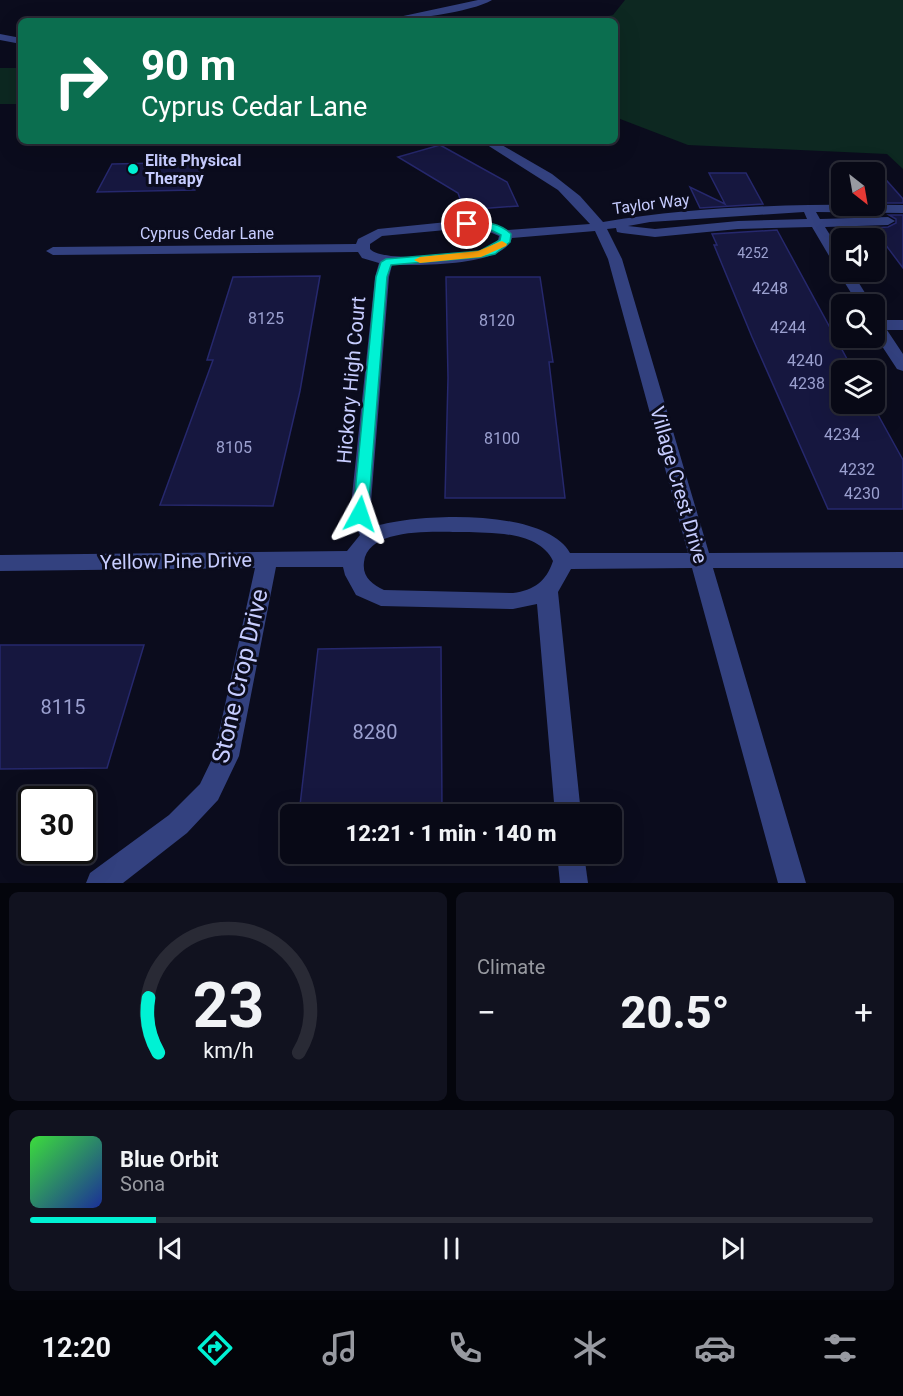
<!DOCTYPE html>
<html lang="en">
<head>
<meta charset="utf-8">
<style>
  :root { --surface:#080916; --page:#11121f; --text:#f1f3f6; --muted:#989aa1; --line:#292a35; --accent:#00f2d4 }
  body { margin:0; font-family:Roboto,sans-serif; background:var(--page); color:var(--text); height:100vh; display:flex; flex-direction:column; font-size:22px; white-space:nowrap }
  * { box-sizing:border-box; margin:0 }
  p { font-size:20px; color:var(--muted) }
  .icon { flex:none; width:33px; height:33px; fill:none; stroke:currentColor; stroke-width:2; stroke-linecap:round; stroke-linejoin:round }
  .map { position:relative; height:883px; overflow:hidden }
  .panel { display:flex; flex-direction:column; gap:9px; padding:9px; background:#04050c; flex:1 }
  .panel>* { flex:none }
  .top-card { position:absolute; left:18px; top:18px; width:600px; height:126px; border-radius:9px; box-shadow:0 6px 24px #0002,0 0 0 2px var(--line); background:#0b6e4f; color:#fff; overflow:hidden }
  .needle { width:39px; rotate:149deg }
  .tools { position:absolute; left:831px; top:162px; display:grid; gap:12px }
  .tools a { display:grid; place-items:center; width:54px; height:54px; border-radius:9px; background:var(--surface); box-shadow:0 6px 24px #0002,0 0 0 2px var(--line); font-size:30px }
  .speed { position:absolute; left:18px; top:786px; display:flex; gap:12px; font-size:30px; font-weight:700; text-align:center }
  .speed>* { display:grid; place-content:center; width:78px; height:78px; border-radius:50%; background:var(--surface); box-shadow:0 6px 24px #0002,0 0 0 2px var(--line); line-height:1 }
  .speed .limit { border:3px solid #111; border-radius:9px; background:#fff; color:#111 }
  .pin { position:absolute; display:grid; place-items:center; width:51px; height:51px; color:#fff; margin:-26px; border:3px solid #fff; border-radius:50%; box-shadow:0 2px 6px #0007 }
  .me { position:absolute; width:66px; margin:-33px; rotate:5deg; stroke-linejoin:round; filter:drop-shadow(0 0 4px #0008) }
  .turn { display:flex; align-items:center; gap:21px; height:126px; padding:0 24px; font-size:27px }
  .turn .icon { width:78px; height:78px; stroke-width:2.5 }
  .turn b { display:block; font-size:42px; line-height:51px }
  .big { font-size:45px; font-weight:800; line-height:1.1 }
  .panel .widget { flex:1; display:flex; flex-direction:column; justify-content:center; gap:9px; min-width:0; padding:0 21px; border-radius:9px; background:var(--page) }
  .panel .dial { align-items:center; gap:0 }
  .dial svg { height:156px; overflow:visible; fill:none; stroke:var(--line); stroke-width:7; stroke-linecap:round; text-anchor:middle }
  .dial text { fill:var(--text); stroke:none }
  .song { display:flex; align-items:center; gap:18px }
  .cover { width:72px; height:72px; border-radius:9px; background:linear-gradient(135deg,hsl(120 70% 55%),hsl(230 70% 35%)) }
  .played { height:6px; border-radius:3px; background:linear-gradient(90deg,var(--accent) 15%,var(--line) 15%) }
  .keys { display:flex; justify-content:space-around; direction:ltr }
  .heat { display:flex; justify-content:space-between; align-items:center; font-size:33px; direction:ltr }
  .panel .tiles { flex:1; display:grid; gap:9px; grid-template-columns:1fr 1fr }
  .widget:last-child { grid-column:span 2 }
  .trip { position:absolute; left:280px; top:804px; width:342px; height:60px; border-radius:9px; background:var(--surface); box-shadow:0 6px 24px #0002,0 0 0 2px var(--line); font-weight:800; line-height:60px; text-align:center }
  .tab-bar { display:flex; height:96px; justify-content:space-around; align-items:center; background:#030409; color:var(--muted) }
  .tab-bar .icon { width:42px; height:42px }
  .tab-bar .selected { color:var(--accent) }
  .tab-bar b { font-size:27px; color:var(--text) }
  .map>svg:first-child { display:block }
  .green { fill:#0d2821 }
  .building { fill:#16173f; stroke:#26286d; stroke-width:1.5 }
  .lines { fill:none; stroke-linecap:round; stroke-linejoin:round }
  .minor { fill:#33417f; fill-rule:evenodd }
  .route { fill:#00f2d4; stroke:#009d8a; stroke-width:1.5 }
  .slow { fill:#f59e0b }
  .poi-dot { fill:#00f2d4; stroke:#0b0c1d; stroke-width:2 }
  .labels { text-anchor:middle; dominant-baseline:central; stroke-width:6; stroke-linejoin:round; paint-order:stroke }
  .far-number-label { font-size:14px; fill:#9ba0cf }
  .far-poi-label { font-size:16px; font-weight:bold; fill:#c7cdff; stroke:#0b0c1d; text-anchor:start }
  .far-street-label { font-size:16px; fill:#c7cdff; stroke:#0b0c1d }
  .number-label { font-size:16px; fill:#9ba0cf }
  .street-label { font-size:20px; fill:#c7cdff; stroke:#0b0c1d }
  .near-number-label { font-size:20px; fill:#9ba0cf }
  .near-street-label { font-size:24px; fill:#c7cdff; stroke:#0b0c1d }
</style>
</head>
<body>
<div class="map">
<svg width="903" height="883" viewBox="0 0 903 883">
  <rect width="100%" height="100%" fill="#0b0c1d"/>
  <!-- green -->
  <g class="green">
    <path d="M625,0H903V169L887,154L688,145L615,117V21H588L613,15Z"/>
    <rect x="0" y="68" width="21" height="36"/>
  </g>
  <!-- building -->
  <g class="building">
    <path d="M440,145L507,182L518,206L464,210L458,193L398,157Z"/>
    <path d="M207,162L195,190L97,192L112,164Z"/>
    <path d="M709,173H746L763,204L700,208L690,187L725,204Z"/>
    <path d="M874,173H880L903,199V203H874Z"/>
    <path d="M889,215H903V268L873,228L888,227L896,223V219Z"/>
    <path d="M777,230L853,370H842V404H872L903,460V509H828L752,337L714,245H717L712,234Z"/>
    <path d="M320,276L300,391L273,506L160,505L213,360H207L233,277Z"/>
    <path d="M446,277H540L553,362H549L565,498H445L448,378Z"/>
    <path d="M0,645H144L107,768L0,769Z"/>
    <path d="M441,647L442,814H299L318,649Z"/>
    <path d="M295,854H442V863L293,865Z"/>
  </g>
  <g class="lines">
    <!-- minor -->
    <g class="minor">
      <path d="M478,0H492C473,12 404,21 380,21Z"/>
      <path d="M0,34L21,38V44L0,40Z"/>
      <path d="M481,141H495L552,174L580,196L603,222C702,205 805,204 903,205V213L816,212L820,219L888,217L895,221L888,225L825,227L842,254V272H852L872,304H858L838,272L840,270L835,266L812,227L738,229L655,237L622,233L617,232L616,228L607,229L622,259L709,553L903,552V568H713L806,883H778L692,568L571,569L558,592L581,814H555L537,604L513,609L381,606L356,595L345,575L343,567H276L239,756L218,800L187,833L123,883H86L90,873L169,815L200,784L214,755L255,568L0,571V555L347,551L360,535L350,515L375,277L379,263L362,258L358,252L53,255L46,251L53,247L356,244L358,239L378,229L467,220L488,222L508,230L590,224L558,190ZM804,212L807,219L738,221L655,229L628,226L650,222ZM467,228L485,230L499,236L498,240C495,243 491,246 487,248C469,256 382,263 370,249V244L382,236ZM595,231L608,259L688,553H570C545,508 419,513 376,526L370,515L389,277L392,265C418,265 504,267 512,238ZM464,532C492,533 539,531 553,561C546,582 534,590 513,593L384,590C372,584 362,577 364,562C368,526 439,532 464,532Z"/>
      <path d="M874,317L881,320H903V330H887L903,354V371L897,369L874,334Z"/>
      <path d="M557,854H584L588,883H560Z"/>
    </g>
  </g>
  <!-- route -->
  <path class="route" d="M467,221C483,222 499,222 511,234L510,242L495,254L481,257L391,265L387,277L368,514L360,520L355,518L353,514L376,277L381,262L386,259L480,251L500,240L501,235L487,228L463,226V222Z"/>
  <!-- slow -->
  <path class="slow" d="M502,241L507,244L506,246L481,257L420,263L414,260L420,257L478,251Z"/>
  <!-- markers -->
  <circle class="poi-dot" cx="133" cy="169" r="6"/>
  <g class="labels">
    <!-- far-number labels -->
    <g class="far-number-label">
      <text x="753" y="253">4252</text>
    </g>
    <!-- far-poi labels -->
    <g class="far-poi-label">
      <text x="145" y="160">Elite Physical<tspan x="145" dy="18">Therapy</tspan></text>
    </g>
    <!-- far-street labels -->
    <g class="far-street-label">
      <text transform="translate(651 204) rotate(-7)">Taylor Way</text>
      <text x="207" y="233">Cyprus Cedar Lane</text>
    </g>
    <!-- number labels -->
    <g class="number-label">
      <text x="770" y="288">4248</text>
      <text x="266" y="318">8125</text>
      <text x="497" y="320">8120</text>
      <text x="788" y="327">4244</text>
      <text x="805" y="360">4240</text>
      <text x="807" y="383">4238</text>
      <text x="842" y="434">4234</text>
      <text x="502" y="438">8100</text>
      <text x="234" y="447">8105</text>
      <text x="857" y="469">4232</text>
      <text x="862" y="493">4230</text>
    </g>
    <!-- street labels -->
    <g class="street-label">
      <text transform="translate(351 380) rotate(-85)">Hickory High Court</text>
      <text transform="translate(679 485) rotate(74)">Village Crest Drive</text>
      <text transform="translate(176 561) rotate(-1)">Yellow Pine Drive</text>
    </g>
    <!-- near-number labels -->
    <g class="near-number-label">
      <text x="63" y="707">8115</text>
      <text x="375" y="732">8280</text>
    </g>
    <!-- near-street labels -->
    <g class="near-street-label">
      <text transform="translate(240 676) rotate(-77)">Stone Crop Drive</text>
    </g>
  </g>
</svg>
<div class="tools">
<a><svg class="needle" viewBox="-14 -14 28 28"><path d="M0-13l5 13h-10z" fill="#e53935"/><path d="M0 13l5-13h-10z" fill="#989aa1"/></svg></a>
<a><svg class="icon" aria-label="sound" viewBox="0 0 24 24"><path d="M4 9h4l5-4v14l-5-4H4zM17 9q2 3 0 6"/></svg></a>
<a><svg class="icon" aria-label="search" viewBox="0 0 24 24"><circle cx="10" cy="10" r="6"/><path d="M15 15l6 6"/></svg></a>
<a><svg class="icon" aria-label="layers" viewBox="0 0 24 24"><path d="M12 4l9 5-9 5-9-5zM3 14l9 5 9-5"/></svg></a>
</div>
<div class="speed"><div class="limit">30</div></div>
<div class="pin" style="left:467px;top:224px;background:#d93025"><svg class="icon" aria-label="arrive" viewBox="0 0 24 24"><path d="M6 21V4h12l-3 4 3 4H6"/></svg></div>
<svg class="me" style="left:360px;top:514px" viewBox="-20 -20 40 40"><path d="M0-17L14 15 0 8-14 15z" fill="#00f2d4" stroke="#fff" stroke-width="4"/></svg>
<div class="trip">12:21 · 1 min · 140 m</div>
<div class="top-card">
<div class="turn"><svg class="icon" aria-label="right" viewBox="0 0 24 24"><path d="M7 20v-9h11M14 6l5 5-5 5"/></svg><div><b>90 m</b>Cyprus Cedar Lane</div></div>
</div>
</div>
<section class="panel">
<div class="tiles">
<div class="widget dial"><svg viewBox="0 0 100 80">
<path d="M14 69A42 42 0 1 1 86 69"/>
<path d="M14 69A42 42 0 0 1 9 41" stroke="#00f2d4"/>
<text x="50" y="56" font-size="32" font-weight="700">23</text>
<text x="50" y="72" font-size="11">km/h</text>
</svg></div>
<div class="widget"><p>Climate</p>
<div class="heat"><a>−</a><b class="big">20.5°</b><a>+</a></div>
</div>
<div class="widget">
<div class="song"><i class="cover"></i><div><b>Blue Orbit</b><p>Sona</p></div></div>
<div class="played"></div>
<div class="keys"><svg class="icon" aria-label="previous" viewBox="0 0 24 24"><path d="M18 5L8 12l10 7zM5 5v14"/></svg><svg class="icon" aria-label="pause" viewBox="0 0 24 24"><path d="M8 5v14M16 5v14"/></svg><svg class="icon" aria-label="next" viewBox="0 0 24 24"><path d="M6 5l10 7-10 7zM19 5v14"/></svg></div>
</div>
</div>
</section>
<nav class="tab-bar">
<b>12:20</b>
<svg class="icon selected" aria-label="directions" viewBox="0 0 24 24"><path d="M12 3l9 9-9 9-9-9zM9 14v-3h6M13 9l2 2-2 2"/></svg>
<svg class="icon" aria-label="music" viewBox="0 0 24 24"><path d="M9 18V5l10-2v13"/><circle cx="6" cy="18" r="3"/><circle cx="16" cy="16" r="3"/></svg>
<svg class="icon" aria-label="phone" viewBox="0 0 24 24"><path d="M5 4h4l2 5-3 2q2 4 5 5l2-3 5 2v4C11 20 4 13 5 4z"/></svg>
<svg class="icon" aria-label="climate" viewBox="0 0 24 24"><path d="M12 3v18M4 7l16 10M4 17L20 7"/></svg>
<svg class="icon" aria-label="car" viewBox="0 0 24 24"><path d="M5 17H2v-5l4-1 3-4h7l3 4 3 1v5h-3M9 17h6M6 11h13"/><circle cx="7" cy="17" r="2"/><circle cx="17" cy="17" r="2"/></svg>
<svg class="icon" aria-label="filters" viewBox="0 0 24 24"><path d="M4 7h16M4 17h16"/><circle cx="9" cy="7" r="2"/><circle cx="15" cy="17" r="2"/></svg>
</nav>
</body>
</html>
